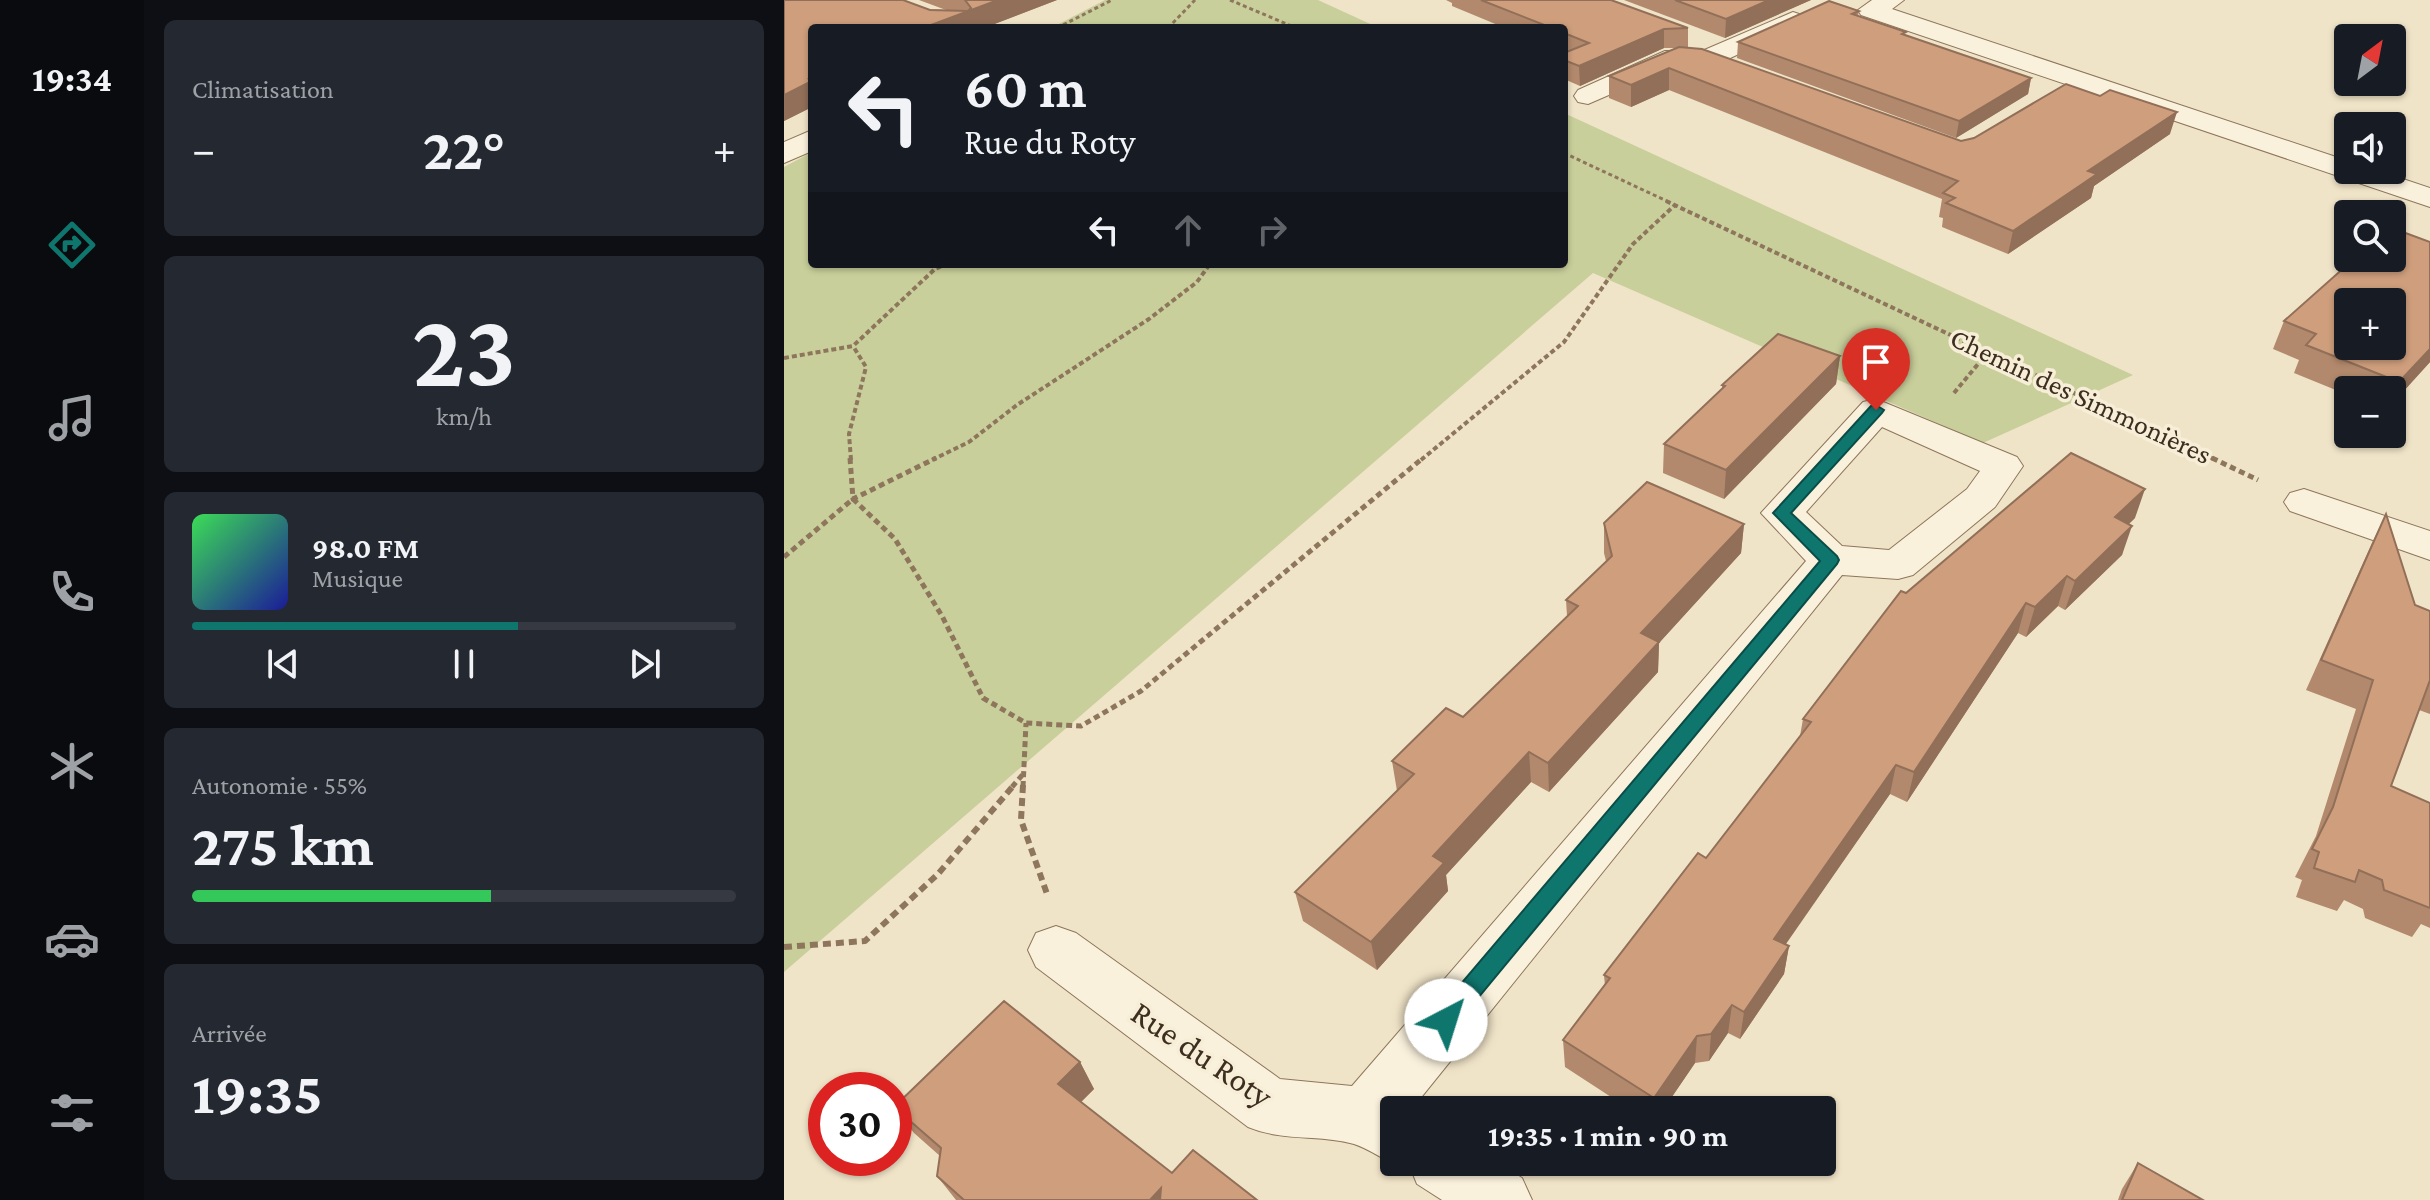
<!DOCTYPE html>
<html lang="fr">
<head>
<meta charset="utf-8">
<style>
  :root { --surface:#171b24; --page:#242831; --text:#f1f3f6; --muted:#9ea1a6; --line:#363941; --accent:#0f766e }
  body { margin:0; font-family:"Crimson Pro",serif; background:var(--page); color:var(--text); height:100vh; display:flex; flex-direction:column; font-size:30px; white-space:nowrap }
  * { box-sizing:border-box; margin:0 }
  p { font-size:26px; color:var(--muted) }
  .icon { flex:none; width:44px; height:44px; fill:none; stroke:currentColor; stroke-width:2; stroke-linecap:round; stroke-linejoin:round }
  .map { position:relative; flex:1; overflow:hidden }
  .drawer { display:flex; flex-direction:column; gap:20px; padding:20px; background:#0d0f14; width:640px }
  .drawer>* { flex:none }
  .hud { position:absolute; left:24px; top:24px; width:760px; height:244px; border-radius:8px; box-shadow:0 2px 6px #0004; background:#171b24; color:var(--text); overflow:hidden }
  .needle { width:52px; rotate:32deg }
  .tools { position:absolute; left:1550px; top:24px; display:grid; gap:16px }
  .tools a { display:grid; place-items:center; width:72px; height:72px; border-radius:8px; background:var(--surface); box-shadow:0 2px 6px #0004; font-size:40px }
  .speed { position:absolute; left:24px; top:1072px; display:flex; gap:16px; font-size:40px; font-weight:700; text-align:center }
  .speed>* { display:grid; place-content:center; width:104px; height:104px; border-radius:50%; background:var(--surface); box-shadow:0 2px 6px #0004; line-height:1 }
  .speed .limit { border:12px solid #d22; background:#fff; color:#111 }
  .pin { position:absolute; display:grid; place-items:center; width:68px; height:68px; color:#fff; margin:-82px -34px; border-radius:50% 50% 50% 0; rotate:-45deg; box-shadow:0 0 8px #0007 }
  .pin .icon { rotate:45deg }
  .me { position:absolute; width:88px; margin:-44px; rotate:40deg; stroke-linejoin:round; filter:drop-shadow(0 0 6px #0008) }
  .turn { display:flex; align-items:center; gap:28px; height:168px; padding:0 24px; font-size:36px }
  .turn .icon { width:104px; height:104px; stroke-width:2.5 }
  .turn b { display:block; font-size:56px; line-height:68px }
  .lanes { display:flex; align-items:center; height:76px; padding:0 24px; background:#0003; justify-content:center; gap:40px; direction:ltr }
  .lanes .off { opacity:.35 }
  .big { font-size:60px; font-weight:700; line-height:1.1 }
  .drawer .card { flex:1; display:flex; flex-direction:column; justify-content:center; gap:12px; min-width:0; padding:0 28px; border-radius:12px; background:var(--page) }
  .drawer .dial { align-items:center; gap:0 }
  .dial b { font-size:104px; line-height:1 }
  .song { display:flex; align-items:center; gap:24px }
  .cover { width:96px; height:96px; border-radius:12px; background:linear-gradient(135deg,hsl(130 70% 55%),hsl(240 70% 35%)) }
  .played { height:8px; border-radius:4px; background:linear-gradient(90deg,var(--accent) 60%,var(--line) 60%) }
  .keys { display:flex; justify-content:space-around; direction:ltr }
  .heat { display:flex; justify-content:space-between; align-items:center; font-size:44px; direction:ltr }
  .charge { height:12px; border-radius:6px; background:linear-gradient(90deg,#34c759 55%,var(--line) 0) }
  .trip { position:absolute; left:596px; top:1096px; width:456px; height:80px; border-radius:8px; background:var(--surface); box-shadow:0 2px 6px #0004; font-weight:700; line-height:80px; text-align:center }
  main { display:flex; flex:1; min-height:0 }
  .tabs { display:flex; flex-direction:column; width:144px; justify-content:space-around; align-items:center; background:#090b0e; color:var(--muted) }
  .tabs .icon { width:56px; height:56px }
  .tabs .selected { color:var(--accent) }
  .tabs b { font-size:36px; color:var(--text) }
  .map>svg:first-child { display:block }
  .green { fill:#c9cf9b }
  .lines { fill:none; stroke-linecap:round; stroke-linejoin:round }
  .minor-casing { stroke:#8d765c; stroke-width:2 }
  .path-far3 { stroke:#8d765c; stroke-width:3; stroke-dasharray:4 3; stroke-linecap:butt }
  .path-far2 { stroke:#8d765c; stroke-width:4; stroke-dasharray:5 3; stroke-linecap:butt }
  .path-far1 { stroke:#8d765c; stroke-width:5; stroke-dasharray:6 4; stroke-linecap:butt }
  .path { stroke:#8d765c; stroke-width:6; stroke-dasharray:8 5; stroke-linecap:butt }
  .minor { fill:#faf1dc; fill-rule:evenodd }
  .wall { fill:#b2896c }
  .shaded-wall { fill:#916f58 }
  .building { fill:#cf9f7d; stroke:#916f58; stroke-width:2; fill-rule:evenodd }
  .route { fill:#0f766e; stroke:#0a4d48; stroke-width:2 }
  .labels { text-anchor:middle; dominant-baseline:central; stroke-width:7; stroke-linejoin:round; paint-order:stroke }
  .street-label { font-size:28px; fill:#3d2e20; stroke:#f7eed8 }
  .near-street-label { font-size:34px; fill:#3d2e20; stroke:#f7eed8 }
</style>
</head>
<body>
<main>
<nav class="tabs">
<b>19:34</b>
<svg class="icon selected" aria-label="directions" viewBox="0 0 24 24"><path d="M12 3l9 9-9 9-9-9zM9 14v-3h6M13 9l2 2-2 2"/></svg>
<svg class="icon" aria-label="music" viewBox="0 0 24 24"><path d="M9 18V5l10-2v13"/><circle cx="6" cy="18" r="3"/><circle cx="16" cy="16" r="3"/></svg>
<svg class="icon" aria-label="phone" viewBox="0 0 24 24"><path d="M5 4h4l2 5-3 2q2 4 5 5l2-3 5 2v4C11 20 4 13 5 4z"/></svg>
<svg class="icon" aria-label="climate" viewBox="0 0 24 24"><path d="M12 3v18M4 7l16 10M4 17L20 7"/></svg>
<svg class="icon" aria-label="car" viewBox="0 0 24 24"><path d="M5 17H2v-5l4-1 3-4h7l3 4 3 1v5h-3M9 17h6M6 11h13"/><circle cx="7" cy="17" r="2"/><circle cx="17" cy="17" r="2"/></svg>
<svg class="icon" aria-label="filters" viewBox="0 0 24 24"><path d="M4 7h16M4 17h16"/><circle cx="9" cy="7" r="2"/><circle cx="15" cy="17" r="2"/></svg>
</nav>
<section class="drawer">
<div class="card"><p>Climatisation</p>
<div class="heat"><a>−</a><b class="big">22°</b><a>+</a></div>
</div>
<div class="card dial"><b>23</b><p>km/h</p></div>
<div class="card">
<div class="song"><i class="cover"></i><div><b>98.0 FM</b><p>Musique</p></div></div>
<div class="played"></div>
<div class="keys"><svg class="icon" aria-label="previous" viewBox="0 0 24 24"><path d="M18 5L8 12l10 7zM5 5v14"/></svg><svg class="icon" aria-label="pause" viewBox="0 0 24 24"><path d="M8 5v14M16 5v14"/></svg><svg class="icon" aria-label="next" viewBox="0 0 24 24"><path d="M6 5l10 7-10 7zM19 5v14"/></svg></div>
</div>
<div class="card"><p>Autonomie · 55%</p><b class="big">275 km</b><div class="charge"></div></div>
<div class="card"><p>Arrivée</p><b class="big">19:35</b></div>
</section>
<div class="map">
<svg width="1646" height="1200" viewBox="0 0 1646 1200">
  <rect width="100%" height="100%" fill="#f0e4c8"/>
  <!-- green -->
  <g class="green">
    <path d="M321,0H534L595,28H267Z"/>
    <path d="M780,113L1349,375L1199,443L809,273L0,972V167L28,152V264H780Z"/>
  </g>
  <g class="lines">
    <defs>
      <g id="minor">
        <path d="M1088,0H1120L1108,9L1564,161V170H1592L1646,188V207L1077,15L1074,10Z"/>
        <path d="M1009,12L1018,15L1022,20L1018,25L931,65H894L804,104L794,102L790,96L794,90L881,51H918Z"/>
        <path d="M28,130V151L0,163V142Z"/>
        <path d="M1092,399L1233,457L1239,466L1211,507L1129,575L1114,579L1058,575L627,1110H610V1162H614L610,1164C597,1158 583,1148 570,1144C535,1134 500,1142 464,1127L252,967L244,950L252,933L272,926L292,933L496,1079L568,1086L1022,561L977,513L1079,402ZM1098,427L1196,471L1183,489L1105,550L1058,546L1022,512Z"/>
        <path d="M1520,489L1646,531V560L1506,511L1500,502L1506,493Z"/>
        <path d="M624,1162H713L738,1178L748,1200H658L633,1184Z"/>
      </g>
    </defs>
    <!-- minor casing -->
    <use href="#minor" class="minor-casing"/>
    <!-- path-far3 -->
    <g class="path-far3">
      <path d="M446,0L512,28"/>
      <path d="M273,28L328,0"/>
      <path d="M384,28L411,0"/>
      <path d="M780,153L887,203"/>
    </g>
    <!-- path-far2 -->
    <g class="path-far2">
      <path d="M882,201L1432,460"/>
      <path d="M0,358L69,346L151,269L162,264"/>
      <path d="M1170,393L1204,352"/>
      <path d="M67,460L65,434L82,367L69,346"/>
      <path d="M148,460L185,442L233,405L365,319L413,282L426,264"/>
      <path d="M637,460L780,342L849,244L891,205"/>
    </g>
    <!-- path-far1 -->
    <g class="path-far1">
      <path d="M66,458L69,499L152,458"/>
      <path d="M1428,458L1474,480"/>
      <path d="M0,557L69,499L111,539L158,616L199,698L242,723L297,726L357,691L639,458"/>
      <path d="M228,787L240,773"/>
      <path d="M239,787L242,723"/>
    </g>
    <!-- path -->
    <g class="path">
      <path d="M239,785L237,820L263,894"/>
      <path d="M0,947L81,941L154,874L230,785"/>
    </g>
    <!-- minor -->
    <use href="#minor" class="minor"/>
  </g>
  <!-- wall -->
  <g class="wall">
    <path d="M0,0L162,10L135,0H273L200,28H28V107L0,121Z"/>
    <path d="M662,0H827L904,28V47L1177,141L1386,134L1310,186L1307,198L1224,254L1158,227L1159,218L1155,217L1158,199L885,90L847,107L825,98V76L893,48H880L796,86L780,79V53H782L780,52V28H721L668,6V3Z"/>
    <path d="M840,0H1027L941,38Z"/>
    <path d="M1075,11L1074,16L1122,35L1247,78L1244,94L1172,138L953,58L954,42Z"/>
    <path d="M1500,321L1646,362L1608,404V390H1564V395L1510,373L1515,360L1489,349Z"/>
    <path d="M1056,356L1052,384L940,499L879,473L880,444L938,389V385Z"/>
    <path d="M1602,514L1631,605L1646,611V714L1635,710L1607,786L1646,803V928L1637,924L1628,937L1581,918L1579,909L1560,900L1553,911L1512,897L1518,880L1511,877L1532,836L1572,709L1522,690L1588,543Z"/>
    <path d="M1351,518L1345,524L1338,555L1281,610L1274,606L1242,637L1234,633L1123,802L1106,794L1001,944L1005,946L1000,974L956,1039L944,1033L925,1061L911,1063L879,1110H847L781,1067L779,1040L821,986L820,975L922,858L1016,736L1019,719L1122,593Z"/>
    <path d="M820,523L960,524L957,553L875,643L874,672L765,792L747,782L662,875L664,891L593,970L519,921L511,892L613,791L608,761L679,717L783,616L782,600L822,561L820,553Z"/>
    <path d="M296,1062L310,1089L297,1102L388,1173L473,1200H172L153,1176L156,1156L130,1133L110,1107Z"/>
    <path d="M1354,1163L1419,1200H1334L1338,1189Z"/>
  </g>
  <!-- shaded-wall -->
  <g class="shaded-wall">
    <path d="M214,0H273L200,28H139Z"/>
    <path d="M985,0H1027L941,38L942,19Z"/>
    <path d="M880,29V48L796,86L795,66Z"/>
    <path d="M885,68V90L847,107V85Z"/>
    <path d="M28,78V107L0,121V95Z"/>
    <path d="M1247,78L1244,94L1172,138L1175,121Z"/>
    <path d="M1393,112L1386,134L1310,186L1307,198L1224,254L1229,231L1304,171Z"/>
    <path d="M1646,349V362L1608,404V397L1615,382Z"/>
    <path d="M1056,356L1052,384L940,499L942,470Z"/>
    <path d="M1361,489L1351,518L1321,546L1331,517Z"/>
    <path d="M960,524L957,553L875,643L874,672L765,792L764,763L857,633Z"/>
    <path d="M1348,526L1338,555L1281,610L1291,581Z"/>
    <path d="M1283,576L1274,606L1242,637L1251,607Z"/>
    <path d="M1242,603L1234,633L1123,802L1130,772Z"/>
    <path d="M745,752L747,782L662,875L664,891L593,970L587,942L649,856Z"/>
    <path d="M1112,765L1106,794L986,967L990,939Z"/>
    <path d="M1005,946L1000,974L956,1039L960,1012Z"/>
    <path d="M948,1005L944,1033L925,1061L927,1034Z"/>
    <path d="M913,1036L911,1063L879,1110H870V1098Z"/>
    <path d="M296,1062L310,1089L289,1110L274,1084Z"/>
    <path d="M377,1188L383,1200H366Z"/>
  </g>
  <!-- building -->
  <g class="building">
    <path d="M0,0H119L146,10L184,11L187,8L181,0H214L139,28H28V78L25,79L28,81L0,95Z"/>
    <path d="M697,0H827L904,28L880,29L795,66L780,60V53L805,43L780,33V28H768Z"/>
    <path d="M891,0H985L942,19Z"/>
    <path d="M1045,1L1075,11L1068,14L1122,32L1118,34L1247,78L1175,121L954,42Z"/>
    <path d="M895,47L918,49L1177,141L1190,138L1282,84L1316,96L1326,90L1393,112L1304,171L1313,174L1229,231L1162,203L1171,198L1159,193L1174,181L885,68L847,85L825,76Z"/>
    <path d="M1608,228L1646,242V349L1615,382L1522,345L1532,334L1500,321L1571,258H1608ZM1564,302H1608V346H1564Z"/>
    <path d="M994,334L1056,356L942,470L880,444L941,386L938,385Z"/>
    <path d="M1287,453L1361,489L1331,517L1348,526L1291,581L1283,576L1251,607L1242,603L1130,772L1112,765L990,939L1005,946L960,1012L948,1005L927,1034L913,1036L870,1098L779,1040L826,978L820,975L914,853L922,858L1027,722L1019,719L1117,591L1122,593Z"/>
    <path d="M863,482L960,524L857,633L875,642L764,763L745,752L649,856L660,863L587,942L511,892L630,774L608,761L662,708L679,717L794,606L782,600L828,556L820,523Z"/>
    <path d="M1602,514L1631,605L1646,611V680L1607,786L1646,803V908L1600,890L1598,880L1575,870L1571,882L1530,868L1535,852L1528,849L1549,807L1589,680L1537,660Z"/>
    <path d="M220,1001L296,1062L274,1084L329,1127L388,1173L409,1150L473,1200H376L377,1188L366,1200H180L153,1176L157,1148L110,1107Z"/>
    <path d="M1354,1163L1419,1200H1338Z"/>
  </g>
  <!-- route -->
  <path class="route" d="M1092,405L1100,410L1098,413L1007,513L1053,556L1055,560L1053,564L670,1027L662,1030L653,1027L650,1020L653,1012L1036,561L989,513L1087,406Z"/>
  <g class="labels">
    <!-- street labels -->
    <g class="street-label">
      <text transform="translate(1297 396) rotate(25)">Chemin des Simmonières</text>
    </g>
    <!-- near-street labels -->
    <g class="near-street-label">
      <text transform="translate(418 1054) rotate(34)">Rue du Roty</text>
    </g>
  </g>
</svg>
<div class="tools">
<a><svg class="needle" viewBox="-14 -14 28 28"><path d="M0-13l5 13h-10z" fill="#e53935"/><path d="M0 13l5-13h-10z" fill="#9ea1a6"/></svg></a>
<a><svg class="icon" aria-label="sound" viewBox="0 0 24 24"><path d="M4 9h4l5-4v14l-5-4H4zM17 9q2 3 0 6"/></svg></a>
<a><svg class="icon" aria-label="search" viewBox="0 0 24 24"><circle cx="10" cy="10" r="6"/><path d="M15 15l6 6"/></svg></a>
<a>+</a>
<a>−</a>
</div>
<div class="speed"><div class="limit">30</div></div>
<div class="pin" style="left:1092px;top:410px;background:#d93025"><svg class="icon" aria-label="arrive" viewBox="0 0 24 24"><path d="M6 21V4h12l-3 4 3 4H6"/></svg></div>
<svg class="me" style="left:662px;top:1020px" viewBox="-20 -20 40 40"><circle r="19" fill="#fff"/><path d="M0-13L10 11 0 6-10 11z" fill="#0f766e"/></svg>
<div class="trip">19:35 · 1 min · 90 m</div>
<div class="hud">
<div class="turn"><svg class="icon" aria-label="left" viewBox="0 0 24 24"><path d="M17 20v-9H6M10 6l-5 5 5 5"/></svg><div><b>60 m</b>Rue du Roty</div></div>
<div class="lanes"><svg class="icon" aria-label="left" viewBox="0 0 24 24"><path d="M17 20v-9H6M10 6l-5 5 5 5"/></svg><svg class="icon off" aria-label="ahead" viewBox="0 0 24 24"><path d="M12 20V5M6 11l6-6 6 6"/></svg><svg class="icon off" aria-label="right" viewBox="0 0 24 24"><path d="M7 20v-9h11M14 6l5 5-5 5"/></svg></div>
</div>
</div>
</main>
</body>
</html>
